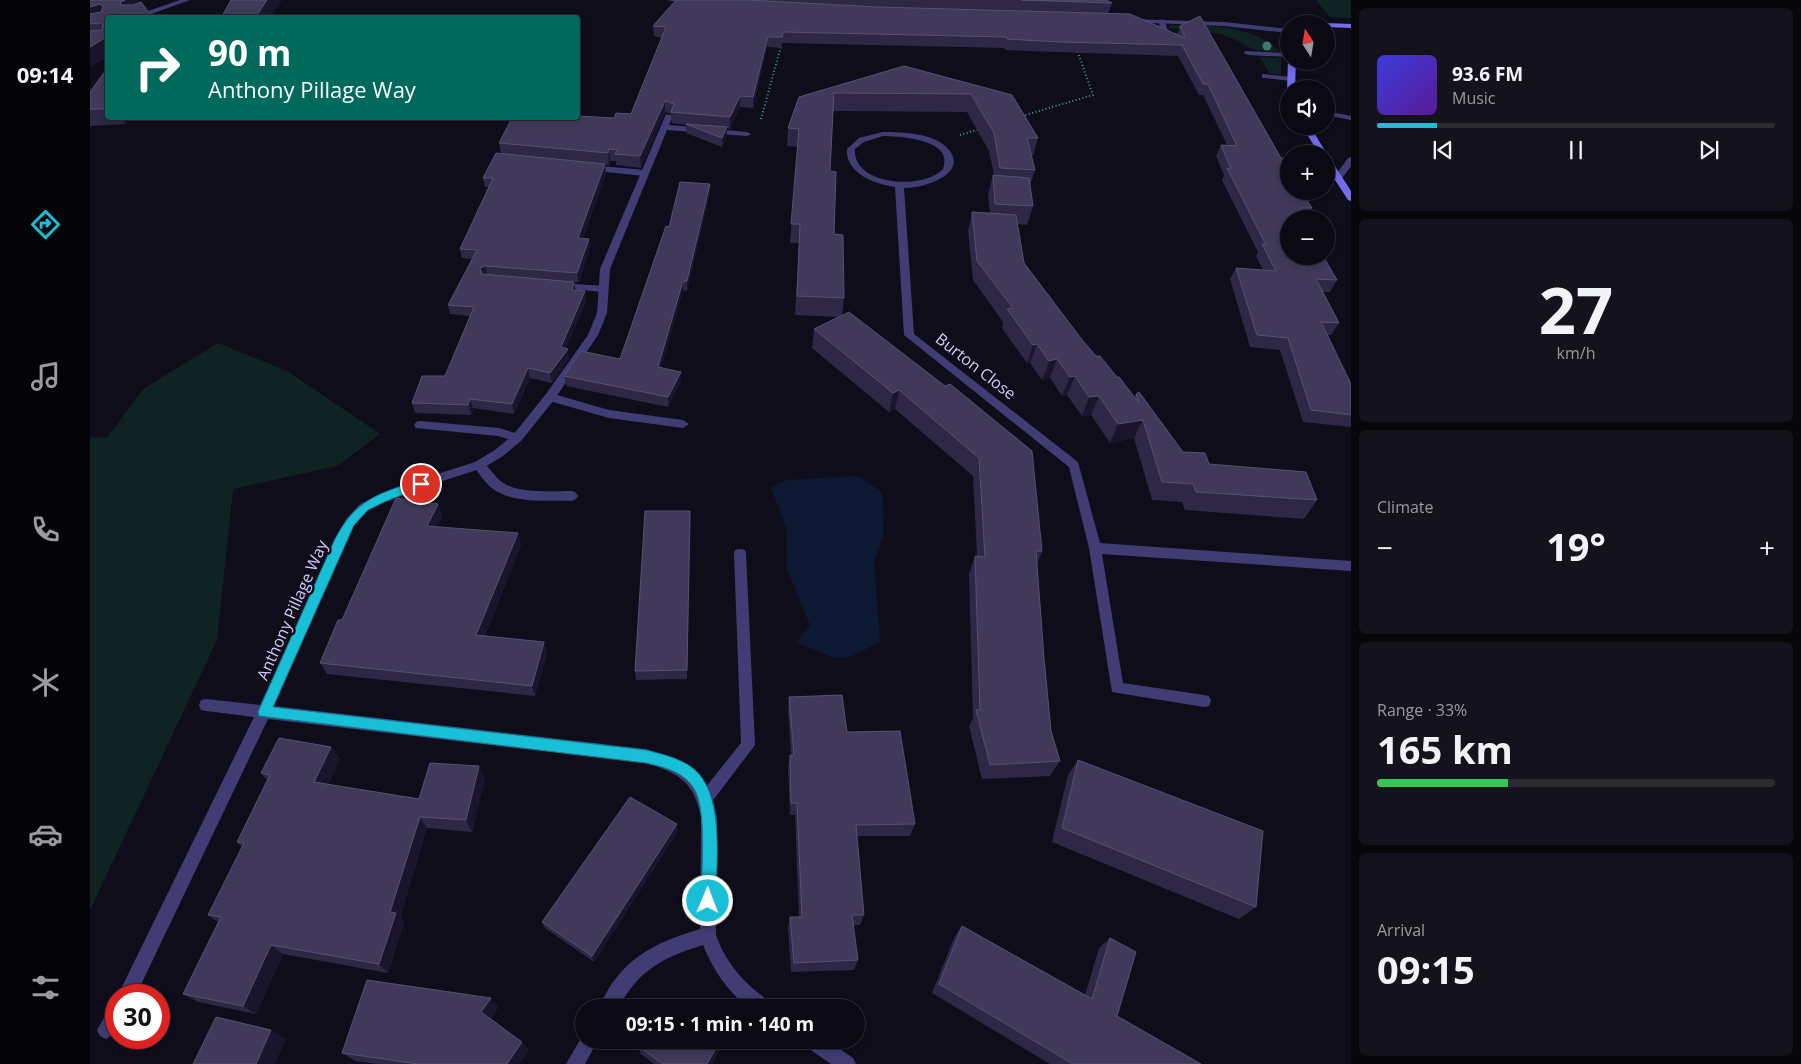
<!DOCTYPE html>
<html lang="en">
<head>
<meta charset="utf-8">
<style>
  :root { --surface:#0b0a14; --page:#14131d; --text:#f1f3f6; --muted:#9a9aa0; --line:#2b2b34; --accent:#19bed7 }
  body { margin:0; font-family:"Open Sans",sans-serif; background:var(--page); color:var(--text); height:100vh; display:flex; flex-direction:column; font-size:19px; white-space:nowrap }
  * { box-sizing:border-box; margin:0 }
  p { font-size:16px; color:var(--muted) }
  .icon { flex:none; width:28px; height:28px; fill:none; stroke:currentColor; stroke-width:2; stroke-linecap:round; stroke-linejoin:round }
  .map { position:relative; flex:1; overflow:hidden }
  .side { display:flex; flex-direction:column; gap:8px; padding:8px; background:#06060b; width:450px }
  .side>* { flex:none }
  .banner { position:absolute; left:15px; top:15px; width:475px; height:105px; border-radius:5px; box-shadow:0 2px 8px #0003,0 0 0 1px var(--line); background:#00695c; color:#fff; overflow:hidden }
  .needle { width:32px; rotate:348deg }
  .buttons { position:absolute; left:1190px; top:15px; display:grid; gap:10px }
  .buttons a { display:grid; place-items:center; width:55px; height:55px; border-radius:50%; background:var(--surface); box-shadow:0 2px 8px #0003,0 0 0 1px var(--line); font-size:25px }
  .speed { position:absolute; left:15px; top:984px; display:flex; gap:10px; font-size:25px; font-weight:700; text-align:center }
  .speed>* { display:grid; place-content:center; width:65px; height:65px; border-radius:50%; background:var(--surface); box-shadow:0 2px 8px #0003,0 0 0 1px var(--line); line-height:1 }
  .speed .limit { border:8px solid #d22; background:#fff; color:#111 }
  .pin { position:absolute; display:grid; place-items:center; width:42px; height:42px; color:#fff; margin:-21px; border:2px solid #fff; border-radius:50%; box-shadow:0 1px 5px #0007 }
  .me { position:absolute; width:55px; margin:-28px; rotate:1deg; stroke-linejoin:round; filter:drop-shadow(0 0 4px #0008) }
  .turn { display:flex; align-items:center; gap:18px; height:105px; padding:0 20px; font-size:22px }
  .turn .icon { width:65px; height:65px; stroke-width:2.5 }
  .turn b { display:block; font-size:35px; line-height:42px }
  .big { font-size:38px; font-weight:700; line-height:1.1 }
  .side .card { flex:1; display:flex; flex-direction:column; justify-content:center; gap:8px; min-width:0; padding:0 18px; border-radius:8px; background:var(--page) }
  .side .dial { align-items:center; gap:0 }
  .dial b { font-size:65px; line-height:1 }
  .song { display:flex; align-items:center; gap:15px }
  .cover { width:60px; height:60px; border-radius:8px; background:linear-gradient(135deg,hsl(240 70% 55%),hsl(270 70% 35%)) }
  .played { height:5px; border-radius:2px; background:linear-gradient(90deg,var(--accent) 15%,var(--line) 15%) }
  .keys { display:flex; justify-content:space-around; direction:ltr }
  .heat { display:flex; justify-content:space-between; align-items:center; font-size:28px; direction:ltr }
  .charge { height:8px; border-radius:4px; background:linear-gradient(90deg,#34c759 33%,var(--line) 0) }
  .trip { position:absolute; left:485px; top:999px; width:290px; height:50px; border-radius:25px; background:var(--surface); box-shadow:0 2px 8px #0003,0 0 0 1px var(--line); font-weight:700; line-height:50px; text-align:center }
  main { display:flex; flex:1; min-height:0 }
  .tabs { display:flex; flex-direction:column; width:90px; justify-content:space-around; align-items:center; background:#040408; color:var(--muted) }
  .tabs .icon { width:35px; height:35px }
  .tabs .active { color:var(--accent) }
  .tabs b { font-size:22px; color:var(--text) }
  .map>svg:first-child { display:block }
  .green { fill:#102323 }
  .water { fill:#0d1932 }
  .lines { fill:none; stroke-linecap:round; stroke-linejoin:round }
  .path { stroke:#399f9c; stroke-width:2; stroke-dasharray:1 2.5; stroke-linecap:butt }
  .lane { fill:#413d74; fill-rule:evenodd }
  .street { fill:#413d74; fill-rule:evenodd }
  .secondary { fill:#756dee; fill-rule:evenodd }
  .tree { fill:#3c7870 }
  .wall { fill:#2e2746 }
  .shaded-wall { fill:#1a152c }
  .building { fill:#403959; stroke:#575072 }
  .route { fill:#19bed7; stroke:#107c8c }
  .labels { text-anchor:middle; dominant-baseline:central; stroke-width:5; stroke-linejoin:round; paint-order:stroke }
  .street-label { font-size:16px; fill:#d2cbf9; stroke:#0f0d1a }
</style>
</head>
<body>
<main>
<nav class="tabs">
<b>09:14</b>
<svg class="icon active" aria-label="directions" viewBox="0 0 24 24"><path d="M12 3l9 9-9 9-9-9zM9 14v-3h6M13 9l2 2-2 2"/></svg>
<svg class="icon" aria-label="music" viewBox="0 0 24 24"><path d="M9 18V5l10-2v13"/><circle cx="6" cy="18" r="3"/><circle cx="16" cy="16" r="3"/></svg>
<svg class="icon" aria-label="phone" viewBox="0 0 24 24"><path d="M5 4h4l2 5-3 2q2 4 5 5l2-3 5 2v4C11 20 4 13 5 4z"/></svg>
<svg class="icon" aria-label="climate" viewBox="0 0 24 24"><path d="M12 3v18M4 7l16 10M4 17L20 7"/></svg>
<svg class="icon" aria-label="car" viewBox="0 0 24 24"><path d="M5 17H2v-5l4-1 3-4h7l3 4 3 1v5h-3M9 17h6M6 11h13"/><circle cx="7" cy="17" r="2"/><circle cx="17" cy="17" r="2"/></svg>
<svg class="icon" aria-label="filters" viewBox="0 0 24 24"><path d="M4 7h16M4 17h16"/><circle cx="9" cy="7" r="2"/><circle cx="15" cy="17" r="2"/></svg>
</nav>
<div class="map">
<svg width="1261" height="1064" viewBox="0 0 1261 1064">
  <rect width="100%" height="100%" fill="#0f0d1a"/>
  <!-- green -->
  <g class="green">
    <path d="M1226,0H1261V18L1240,17Z"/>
    <path d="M1079,25C1117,26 1161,23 1190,52L1164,50L1146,40L1131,34L1079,28Z"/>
    <path d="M1170,57L1191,58V75L1179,73Z"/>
    <path d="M128,343L197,371L290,434L247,466L143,489L127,640L0,910V437L17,438L53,389Z"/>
  </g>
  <!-- water -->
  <path class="water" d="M768,476L792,492L794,532L784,562L790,641C747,667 750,659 706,643L720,625L697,569L696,528L681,487L696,480Z"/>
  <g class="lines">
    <!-- path -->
    <g class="path">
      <path d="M932,116L1003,95L987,50"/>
      <path d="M671,119L691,46"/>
      <path d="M870,135L890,129"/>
    </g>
    <!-- lane -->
    <g class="lane">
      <path d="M1072,19L1075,21L1078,31L1074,33L1070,31L1069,21Z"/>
      <path d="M1155,51L1199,53V57L1158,55L1154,53Z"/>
      <path d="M1172,74L1201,77L1205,79L1201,81L1175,78H1172Z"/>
      <path d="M1236,111L1261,116V120L1236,115Z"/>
      <path d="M1261,157V166L1251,180H1245V176L1258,158Z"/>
      <path d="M499,165L555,170L559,173L555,176L496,170L495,168Z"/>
      <path d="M469,283L514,286L519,289L514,292L466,288V284Z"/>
      <path d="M460,393L519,410L593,420L599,424L593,428L519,418L456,400L454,397Z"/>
      <path d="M330,421L409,428L431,435L433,438L427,442L408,436L326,428L324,425L326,422Z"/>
      <path d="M389,461C398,463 404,477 412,482C427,494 463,491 482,491L486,493L488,496L486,499L482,501C458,500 424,504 403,489C396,484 390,475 385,468L383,465Z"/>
      <path d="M650,549L655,550L656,554L665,745L621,803L616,805L611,803L608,798L611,793L651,743L644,554L645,550Z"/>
    </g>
    <!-- street -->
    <g class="street">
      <path d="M90,0H100L50,18H38Z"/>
      <path d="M577,0H596L606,3L603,5Z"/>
      <path d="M1040,19L1134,22L1199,29V33L1134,26L1038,22V20Z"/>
      <path d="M576,114L583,116L579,125L657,132L661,134L657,136L577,130L520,269L517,313L508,335L464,400L431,441L413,456L393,468L318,492L278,510L264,525L184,706L556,749L586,759L604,770L617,786L624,803L627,817L626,935C633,955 644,971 659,985C667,993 678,998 682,1008H658C637,990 623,970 613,945C572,958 550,969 528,1008H509C529,960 563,943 610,929L611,817C604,782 589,773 556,763L178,719L46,995H28L164,717L116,711L111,710L109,705L111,700L116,699L170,705L256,519L270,504L310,486L385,462L405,450L423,435L456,394L498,335L507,313L510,269Z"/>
      <path d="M793,132C812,132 846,133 859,150C879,175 831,189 814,188L824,334L988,462L1010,543L1261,561V571L1012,554L1033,683L1114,695L1119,696L1121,701L1119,706L1114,707L1022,692L999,548L979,467L814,335L805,187C784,184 755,173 757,149L769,138ZM793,136C808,136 850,139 854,157C855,161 854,165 853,169C833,191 762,185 765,149L774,142Z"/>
      <path d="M26,1004C27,1017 30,1033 16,1039L10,1036L7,1030L20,1007Z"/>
      <path d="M494,1033V1040H508L495,1064H476Z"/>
      <path d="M712,1040H737L763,1058L766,1064H741L715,1046Z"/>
    </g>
    <!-- secondary -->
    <g class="secondary">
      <path d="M1236,23L1261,24V28L1236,27V24H1233Z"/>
      <path d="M1198,61H1206L1205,89H1199V91L1197,89Z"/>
      <path d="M1212,126H1220L1237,154L1236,155V154H1229Z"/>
      <path d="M1236,157H1239L1261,191V201L1258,200L1236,166Z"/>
    </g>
  </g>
  <!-- trees -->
  <circle class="tree" cx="1177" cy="46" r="4.5"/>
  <!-- wall -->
  <g class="wall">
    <path d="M0,0H48L18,56L0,67Z"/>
    <path d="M586,0H1016L1022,3L1018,14L1087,34L1090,26L1199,191L1222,208L1216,218L1199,219L1247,280L1240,292H1233L1249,323L1241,335H1237L1261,384V427L1213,422L1190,350L1160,347L1140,279L1146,268L1173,270L1166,256L1168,252L1132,180L1134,175L1126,156L1131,145H1137L1113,95H1109L1088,56L966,52L915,50L914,48L692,43L691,48L677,47L663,108L650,107L640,129L637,128V136L632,147L596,133V125L582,123L581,114L575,112L551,168L526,165V161H520L519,165L487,162L516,174L493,238L499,239L500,248L489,282L468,281L485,290L495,291L496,301L476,348L479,358L462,383L440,378L424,414L383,408L381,415L325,413L322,403L355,376L380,316L360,314L358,305L382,259L372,258L370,249L399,187H395L393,178L411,153L409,143L541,114L572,38L564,36L563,26Z"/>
    <path d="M814,66L922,95L948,138L943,156H941L945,170L940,186L943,206L937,225L927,224L934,263L993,341L1006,356L1027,377L1044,397L1046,394L1093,452L1119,464L1227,500L1214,519L1095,510L1092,502L1062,500L1044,438L1020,443L1001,415L992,416L977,395L972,396L960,378L952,380L940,363H937L912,328L913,322L883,280L878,231L882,212L900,213L898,194L903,175H904L899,151L877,112L743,111L740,171L744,234L754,298L752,316L855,386L952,551L947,564L954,658L961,731L970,761L960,776L892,779L879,726L883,718L879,574L885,556H887L883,476L805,409L799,412L722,348L724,329L748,317L705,315L709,243H700L708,147L697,146L698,128L709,97Z"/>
    <path d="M18,67V118H39L35,124L0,126V92Z"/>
    <path d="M620,184V193L597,291L593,290L571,368L591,372V381L578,407L476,386L474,376L530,359L579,227Z"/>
    <path d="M348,504L352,516L347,527L431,545L395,636L454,642L457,653L445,696L237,674L230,663L252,620Z"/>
    <path d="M600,511L597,679L546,680L545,671Z"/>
    <path d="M699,697L757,732L825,824L820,836H767L774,915L770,925H763L768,960L764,970L701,972L698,927L700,917H709L705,815H700L698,768L700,755H701L698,710Z"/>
    <path d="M241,747L250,759L238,784L329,799L395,778L382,832L337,828L310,917L314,922L298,973L193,954L166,1014L108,1002L93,994L128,922L118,915L152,847L147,842L177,780L171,773Z"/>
    <path d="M988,760L1166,907L1149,919L962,842L978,775Z"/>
    <path d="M588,831L504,962L455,928L452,922Z"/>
    <path d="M872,926L995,995L1009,948L1020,938L1027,1016L1111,1064H960L842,993L865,936Z"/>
    <path d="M408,1007L401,1019L439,1050L429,1064H287L265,1061L252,1053Z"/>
    <path d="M630,1041V1049L622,1064H564L551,1054L548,1046Z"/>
  </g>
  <!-- shaded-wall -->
  <g class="shaded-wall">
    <path d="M35,0H48L53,11L30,5L31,2Z"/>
    <path d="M177,0H192L180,18H165Z"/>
    <path d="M10,4L18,19L0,22V7Z"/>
    <path d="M18,36V56L0,67V47Z"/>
    <path d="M678,37L677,47L663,108V97Z"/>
    <path d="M650,96V107L640,129V117Z"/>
    <path d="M575,101V112L551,168L550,156Z"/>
    <path d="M32,118H39L35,124Z"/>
    <path d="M637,127V136L632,147V138Z"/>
    <path d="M519,149L520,161L519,165L518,153Z"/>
    <path d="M515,164L516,174L490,248L488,238Z"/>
    <path d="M620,184V193L597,291V281Z"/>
    <path d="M499,239L500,248L489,282L487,273Z"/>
    <path d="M395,266L397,275L392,278L390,268Z"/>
    <path d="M593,281V290L569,377L568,367Z"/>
    <path d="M484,282L486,292L482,290Z"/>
    <path d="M495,291L496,301L473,355L478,349L479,358L462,383L460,373Z"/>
    <path d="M947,344L940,363H937L943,345Z"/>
    <path d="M967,359L960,378L952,380L959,361Z"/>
    <path d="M438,368L440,378L424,414L422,404Z"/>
    <path d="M591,372V381L578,407V397Z"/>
    <path d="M985,376L977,395L972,396L980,377Z"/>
    <path d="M809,390L805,409L799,412L803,393Z"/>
    <path d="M1009,396L1001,415L992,416L999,397Z"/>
    <path d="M380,399L383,408L381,415L378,405Z"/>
    <path d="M1053,420L1044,438L1020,443L1028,424Z"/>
    <path d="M348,504L352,516L342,538L337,526Z"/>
    <path d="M600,511L601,520L597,679V670Z"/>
    <path d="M428,533L431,545L391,646L386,635Z"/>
    <path d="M454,642L457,653L445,696L442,686Z"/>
    <path d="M241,747L250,759L233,794L224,782Z"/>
    <path d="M389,766L395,778L382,832L376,820Z"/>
    <path d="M330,817L337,828L310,917L314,922L298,973L289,964L300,912Z"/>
    <path d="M587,824L588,831L504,962L502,956Z"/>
    <path d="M181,945L193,954L166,1014L153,1006Z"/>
    <path d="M401,998L408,1007L399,1021L391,1012Z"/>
    <path d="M181,1030L196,1039L185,1064H166Z"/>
    <path d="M630,1041V1049L622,1064H617Z"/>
    <path d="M432,1042L439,1050L429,1064H417Z"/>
  </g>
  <!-- building -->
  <g class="building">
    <path d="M0,0H35L31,2L30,5H43L51,2L63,18H51L52,15L49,18H18V36L0,47V31L12,30L13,25L11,23L0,24V14L11,12L13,6L10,4L0,7Z"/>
    <path d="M141,0H177L165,18H131Z"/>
    <path d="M586,0H658L787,7L1040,14L1095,38L1090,26L1110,16L1191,158H1196L1199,163V191H1211L1222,208H1210L1216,219H1199V256H1233L1247,280L1226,279L1249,323L1231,322L1261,384V415L1221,410L1198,338L1167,335L1146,268L1186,271L1172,244L1176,245L1137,168L1141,169L1131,145L1147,146L1118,84H1113L1092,45L969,42L917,39V37L693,32L692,37H678L663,97L650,96L640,117L581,112L584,104L575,101L550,156L525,154L527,150L519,149L518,153L409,143L422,118H488V116L524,118L526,113L541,114L576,27L563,26Z"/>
    <path d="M931,0H1016L1022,3Z"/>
    <path d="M814,66L922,95L948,138H937L945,170L910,168L904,133L881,94L745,93L744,92L740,171L746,172L744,234L753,235L754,298L707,296L710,224H701L709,129L698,128L709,97Z"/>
    <path d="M18,67V109H0V92Z"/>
    <path d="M596,124L637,127L632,138Z"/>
    <path d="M406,153L515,164L488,238L499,239L487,273L395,266L390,268L392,274L484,282L482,290L495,291L471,347L478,349L460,373L438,368L422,404L380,399L378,405L322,403L332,376H355L384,307L358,305L387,250L370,249L403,178H393Z"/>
    <path d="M903,175L939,178L943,206L905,204Z"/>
    <path d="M590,182L620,184L597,281H593L568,367L591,372L578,397L474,376L491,351L530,359L576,226L579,227Z"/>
    <path d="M882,212L926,215L934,263L993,341L1006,356H1010L1027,377H1029L1049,403L1046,394L1049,392L1093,452L1115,453L1119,464L1216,472L1227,500L1106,492L1103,484L1072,482L1053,420L1028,424L1009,396L999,397L985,376L980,377L967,359L959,361L947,344L943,345L917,309L923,308L887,261Z"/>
    <path d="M759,312L855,386L860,384L942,451L952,551H946L954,658L961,731L970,761L900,765L886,710H890L885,556L895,557L889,458L809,390L803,393L724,329Z"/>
    <path d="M306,498L348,504L337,526L428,533L386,635L454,642L442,686L230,663L248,620H252Z"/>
    <path d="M555,511H600L597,670L545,671Z"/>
    <path d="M752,695L757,732L810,731L825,824L766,825L774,915H762L768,960L704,963L700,917H712L707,803H701L700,755H704L699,697Z"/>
    <path d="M189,738L241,747L224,782L329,799L340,763L389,766L376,820L330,817L300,912L306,913L289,964L181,945L153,1006L93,994L131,917L118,915L154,843L147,842L180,775L171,773Z"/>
    <path d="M988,760L1173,831L1166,907L972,828Z"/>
    <path d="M540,797L587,824L502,956L452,922Z"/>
    <path d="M872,926L1002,999L1020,938L1046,952L1027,1016L1111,1064H983L849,984Z"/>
    <path d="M277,980L401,998L391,1012L432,1042L417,1064H328L252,1053Z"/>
    <path d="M574,1003L581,1008H571Z"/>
    <path d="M126,1017L181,1030L166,1064H103Z"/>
    <path d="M551,1040H629L630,1041L617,1064H573L548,1046Z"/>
  </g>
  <!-- route -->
  <path class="route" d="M331,480L336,484L334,487L296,501L278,510L264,525L183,707L556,750C571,754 586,757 600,766C636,790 626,862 626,901L624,906L618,908L613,906L611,901C611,874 618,808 603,787C592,771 573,767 556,763L169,716L168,712L245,539C266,499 289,493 331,480Z"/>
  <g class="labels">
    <!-- street labels -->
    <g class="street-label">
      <text transform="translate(886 366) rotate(38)">Burton Close</text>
      <text transform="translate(202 610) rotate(-66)">Anthony Pillage Way</text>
    </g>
  </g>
</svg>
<div class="buttons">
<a><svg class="needle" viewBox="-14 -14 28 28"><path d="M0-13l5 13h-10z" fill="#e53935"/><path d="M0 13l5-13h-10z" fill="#9a9aa0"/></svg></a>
<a><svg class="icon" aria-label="sound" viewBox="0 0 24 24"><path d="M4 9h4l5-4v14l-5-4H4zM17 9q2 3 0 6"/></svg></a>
<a>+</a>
<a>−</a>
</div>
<div class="speed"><div class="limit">30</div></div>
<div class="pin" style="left:331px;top:484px;background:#d93025"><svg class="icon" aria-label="arrive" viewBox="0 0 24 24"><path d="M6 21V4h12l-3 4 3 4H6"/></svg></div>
<svg class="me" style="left:618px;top:901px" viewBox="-20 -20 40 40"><circle r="17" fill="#19bed7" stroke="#fff" stroke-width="3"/><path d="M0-11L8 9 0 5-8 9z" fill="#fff"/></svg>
<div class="trip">09:15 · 1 min · 140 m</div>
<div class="banner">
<div class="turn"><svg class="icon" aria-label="right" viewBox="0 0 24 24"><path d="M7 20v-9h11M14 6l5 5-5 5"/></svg><div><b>90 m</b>Anthony Pillage Way</div></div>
</div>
</div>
<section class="side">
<div class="card">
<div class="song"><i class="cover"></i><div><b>93.6 FM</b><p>Music</p></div></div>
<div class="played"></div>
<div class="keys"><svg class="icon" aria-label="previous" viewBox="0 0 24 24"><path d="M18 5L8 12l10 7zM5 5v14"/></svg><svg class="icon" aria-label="pause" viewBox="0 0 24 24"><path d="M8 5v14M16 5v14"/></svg><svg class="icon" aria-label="next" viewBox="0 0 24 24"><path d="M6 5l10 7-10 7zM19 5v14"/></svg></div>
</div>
<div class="card dial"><b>27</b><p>km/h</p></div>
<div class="card"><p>Climate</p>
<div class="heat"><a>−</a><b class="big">19°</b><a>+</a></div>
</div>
<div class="card"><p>Range · 33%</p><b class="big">165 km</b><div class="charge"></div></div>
<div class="card"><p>Arrival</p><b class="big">09:15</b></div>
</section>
</main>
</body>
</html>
